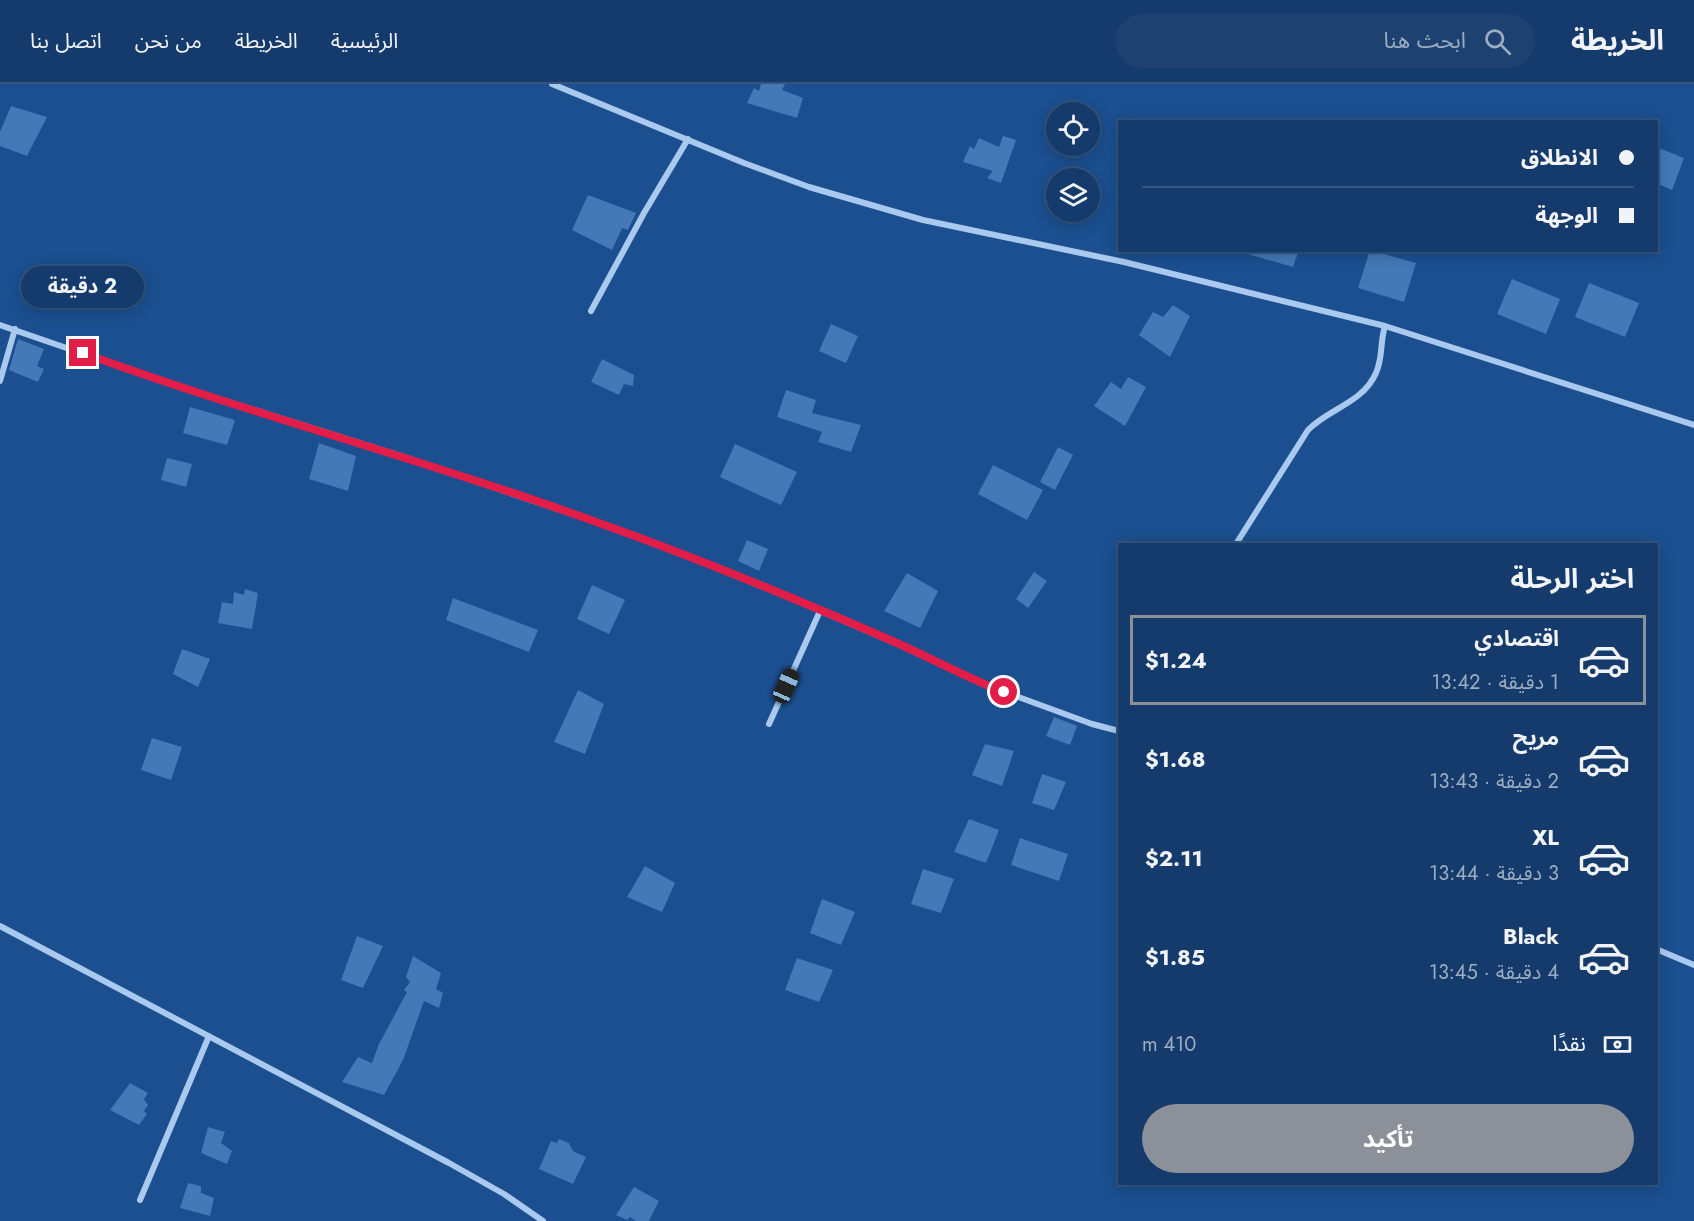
<!DOCTYPE html>
<html lang="ar">
<meta charset="utf-8">
<style>
body{margin:0;font-family:Jost,"Noto Sans Arabic",sans-serif;background:#1d4271;color:#f1f3f6;direction:rtl;height:100vh;display:flex;flex-direction:column;font-size:22px;white-space:nowrap}
*{box-sizing:border-box;margin:0}
p{font-size:20px;color:#9dadc1}
.icon{flex:none;width:33px;height:33px;fill:none;stroke:currentColor;stroke-width:2;stroke-linecap:round;stroke-linejoin:round}
.map{position:relative;flex:1;overflow:hidden;direction:ltr}
.details{position:absolute;left:1118px;top:459px;width:540px;height:642px;display:flex;flex-direction:column;background:#143b6b;border-radius:0px;box-shadow:0 3px 15px #0003,0 0 0 2px #33557e;direction:rtl}
.details>*{flex:none}
.banner{position:absolute;left:1118px;top:36px;width:540px;height:132px;border-radius:0px;box-shadow:0 3px 15px #0003,0 0 0 2px #33557e;direction:rtl;display:grid;align-content:center;height:132px;padding:0 24px;background:#143b6b}
.tools{position:absolute;left:1046px;top:18px;display:grid;gap:12px}
.tools a{display:grid;place-items:center;width:54px;height:54px;border-radius:50%;background:#143b6b;box-shadow:0 3px 15px #0003,0 0 0 2px #33557e;font-size:30px}
.end{position:absolute;width:27px;height:27px;margin:-14px;border:8px solid #e11d48;background:#fff;box-shadow:0 0 0 3px #fff}
.from{border-radius:50%}
.bubble{position:absolute;height:42px;border-radius:21px;background:#143b6b;box-shadow:0 3px 15px #0003,0 0 0 2px #33557e;font-size:20px;font-weight:700;line-height:42px;text-align:center;direction:rtl}
.car{position:absolute;width:18px;height:36px;margin:-18px -9px;border-radius:8px;box-shadow:0 0 4px 2px #0007;background:linear-gradient(#222 24%,#8ab4d8 0 40%,#222 0 76%,#8ab4d8 0 86%,#222 0)}
.banner b{display:flex;align-items:center;gap:21px;height:57px;font-size:22px}
.banner b+b{border-top:2px solid #33557e}
.banner i{width:15px;height:15px;background:#f1f3f6}
ul{padding:0;list-style:none}
li{display:flex;align-items:center;gap:18px;height:90px;margin:0 12px 9px;padding:0 12px;border:3px solid transparent;border-radius:0px}
li div{flex:1}
li b{display:block;font-size:22px}
li em{font-style:normal;font-weight:700}
li.on{border-color:#8c9099}
li>.icon{width:54px;height:54px;stroke-width:1.5}
h2{padding:0 24px;font-size:27px;line-height:72px}
.pay{display:flex;align-items:center;gap:15px;height:66px;padding:0 24px;font-size:22px}
.pay p{margin-inline-start:auto}
.button{display:flex;gap:12px;margin-top:auto;padding:12px 24px}
.button a{flex:1;height:69px;border-radius:36px;background:#8c9099;color:#fff;font-size:24px;font-weight:700;line-height:69px;text-align:center}
header{display:flex;align-items:center;gap:36px;box-sizing:border-box;height:84px;padding:0 30px;background:#143b6b;border-bottom:2px solid #33557e}
header strong{font-size:28px}
nav{display:flex;gap:33px;margin-inline-start:auto;font-size:21px}
.search{width:420px;height:54px;background:#1d4271;display:flex;align-items:center;gap:15px;box-sizing:border-box;padding:0 21px;border-radius:33px;color:#9dadc1;font-size:22px}
.map>svg:first-child{display:block}
.building{fill:#4478b7}
.lines{fill:none;stroke-linecap:round;stroke-linejoin:round}
.street{stroke:#a9c9ee;stroke-width:6}
.route{stroke:#e11d48;stroke-width:8}
</style>
<header>
<strong>الخريطة</strong>
<div class="search"><svg class="icon" aria-label="search" viewBox="0 0 24 24"><circle cx="10" cy="10" r="6"/><path d="M15 15l6 6"/></svg>ابحث هنا</div>
<nav><a>الرئيسية</a><a>الخريطة</a><a>من نحن</a><a>اتصل بنا</a></nav>
</header>
<div class="map">
<svg width="1694" height="1137" viewBox="0 0 1694 1137">
<rect width="100%" height="100%" fill="#1b4f8f"/>
<!-- building -->
<path class="building" d="M 761,0 L 785,0 L 782,6 L 803,14 L 797,34 L 747,19 L 754,4 L 759,7 Z
M 11,22 L 47,33 L 27,72 L 0,62 L 0,48 Z
M 1003,52 L 1016,56 L 1001,99 L 987,94 L 993,87 L 963,78 L 970,62 L 974,65 L 979,54 L 999,63 Z
M 1656,63 L 1684,74 L 1672,106 L 1656,99 Z
M 588,111 L 636,129 L 628,146 L 622,144 L 612,166 L 572,146 Z
M 1249,166 L 1299,166 L 1293,183 L 1248,170 Z
M 1370,166 L 1416,179 L 1404,218 L 1358,204 Z
M 1512,195 L 1560,215 L 1546,250 L 1497,230 Z
M 1589,199 L 1639,219 L 1625,253 L 1575,233 Z
M 1173,221 L 1190,232 L 1170,273 L 1139,251 L 1153,228 L 1163,233 Z
M 831,240 L 858,252 L 846,279 L 819,267 Z
M 18,255 L 44,265 L 37,282 L 44,285 L 38,298 L 9,286 Z
M 602,275 L 634,291 L 633,302 L 624,300 L 619,311 L 591,298 Z
M 1128,293 L 1146,303 L 1125,342 L 1094,322 L 1111,298 L 1121,305 Z
M 786,306 L 816,316 L 812,329 L 861,341 L 851,368 L 818,358 L 822,348 L 777,333 Z
M 190,323 L 235,336 L 227,361 L 183,349 Z
M 319,359 L 356,372 L 348,407 L 309,395 Z
M 735,360 L 797,388 L 781,421 L 720,393 Z
M 1058,363 L 1073,371 L 1055,406 L 1040,398 Z
M 167,374 L 192,380 L 186,403 L 161,396 Z
M 993,381 L 1043,406 L 1027,436 L 978,410 Z
M 747,456 L 768,465 L 759,487 L 738,477 Z
M 1034,488 L 1047,497 L 1028,524 L 1016,515 Z
M 907,489 L 938,507 L 920,544 L 884,527 Z
M 592,501 L 625,516 L 609,550 L 577,535 Z
M 245,505 L 258,509 L 252,545 L 218,539 L 222,518 L 233,520 L 234,508 L 244,511 Z
M 453,514 L 538,546 L 529,568 L 446,536 Z
M 182,565 L 210,575 L 198,603 L 173,590 Z
M 578,606 L 604,620 L 585,670 L 554,658 Z
M 1054,633 L 1077,642 L 1070,661 L 1046,652 Z
M 152,654 L 182,663 L 171,696 L 141,686 Z
M 985,660 L 1014,667 L 1002,702 L 972,691 Z
M 1042,690 L 1066,698 L 1054,726 L 1032,719 Z
M 969,735 L 999,746 L 986,779 L 954,768 Z
M 1020,754 L 1068,770 L 1059,797 L 1011,781 Z
M 645,782 L 675,799 L 662,828 L 627,813 Z
M 923,785 L 954,795 L 941,829 L 911,820 Z
M 822,815 L 855,828 L 841,861 L 810,849 Z
M 357,852 L 383,862 L 363,904 L 341,896 Z
M 413,872 L 441,889 L 436,905 L 443,909 L 439,924 L 424,917 L 403,976 L 384,1011 L 342,998 L 358,973 L 372,979 L 379,960 L 407,908 L 404,906 L 410,898 L 406,893 Z
M 797,874 L 833,886 L 819,918 L 785,906 Z
M 130,999 L 148,1009 L 144,1015 L 148,1021 L 144,1027 L 147,1030 L 139,1041 L 110,1026 Z
M 208,1043 L 225,1048 L 221,1059 L 232,1067 L 227,1080 L 201,1069 Z
M 559,1055 L 569,1059 L 573,1067 L 586,1073 L 573,1100 L 539,1085 L 551,1057 L 557,1059 Z
M 188,1099 L 201,1102 L 201,1109 L 214,1114 L 210,1132 L 180,1124 Z
M 634,1103 L 659,1117 L 649,1137 L 636,1137 L 630,1133 L 627,1136 L 616,1131 Z"/>
<g class="lines">
<!-- street -->
<path class="street" d="M 552,0 L 744,79 L 809,103 L 923,136 L 1124,178 L 1385,242 L 1694,341
M 591,227 L 644,129 L 688,55
M 0,241 L 171,300 L 395,370 L 599,439 L 681,469 L 800,518 L 900,561 L 983,600 L 1092,640 L 1119,647
M 0,297 L 15,245
M 1236,460 L 1308,346 C 1328,325 1363,319 1376,289 C 1383,274 1380,257 1385,242
M 769,640 L 820,527
M 0,842 L 449,1079 L 504,1110 L 543,1137
M 1656,865 L 1694,881
M 140,1116 L 209,952"/>
</g>
<g class="lines">
<!-- route -->
<path class="route" d="M 83,269 C 253,331 429,377 599,439 C 700,475 799,516 897,559 C 933,575 967,594 1004,608"/>
</g>
</svg>
<div class="tools">
<a><svg class="icon" aria-label="locate" viewBox="0 0 24 24"><circle cx="12" cy="12" r="6"/><path d="M12 2v4M12 18v4M2 12h4M18 12h4"/></svg></a>
<a><svg class="icon" aria-label="layers" viewBox="0 0 24 24"><path d="M12 4l9 5-9 5-9-5zM3 14l9 5 9-5"/></svg></a>
</div>
<i class="end from" style="left:1004px;top:608px"></i>
<i class="end" style="left:83px;top:269px"></i>
<div class="bubble" style="left:21px;top:182px;width:123px">2 دقيقة</div>
<i class="car" style="left:786px;top:602px;rotate:24deg"></i>
<div class="banner">
<b><i class="from"></i>الانطلاق</b>
<b><i></i>الوجهة</b>
</div>
<section class="details">
<h2>اختر الرحلة</h2>
<ul>
<li class="on"><svg class="icon" aria-label="car" viewBox="0 0 24 24"><path d="M5 17H2v-5l4-1 3-4h7l3 4 3 1v5h-3M9 17h6M6 11h13"/><circle cx="7" cy="17" r="2"/><circle cx="17" cy="17" r="2"/></svg><div><b>اقتصادي</b><p>1 دقيقة · 13:42</p></div><em>$1.24</em></li>
<li><svg class="icon" aria-label="car" viewBox="0 0 24 24"><path d="M5 17H2v-5l4-1 3-4h7l3 4 3 1v5h-3M9 17h6M6 11h13"/><circle cx="7" cy="17" r="2"/><circle cx="17" cy="17" r="2"/></svg><div><b>مريح</b><p>2 دقيقة · 13:43</p></div><em>$1.68</em></li>
<li><svg class="icon" aria-label="car" viewBox="0 0 24 24"><path d="M5 17H2v-5l4-1 3-4h7l3 4 3 1v5h-3M9 17h6M6 11h13"/><circle cx="7" cy="17" r="2"/><circle cx="17" cy="17" r="2"/></svg><div><b>XL</b><p>3 دقيقة · 13:44</p></div><em>$2.11</em></li>
<li><svg class="icon" aria-label="car" viewBox="0 0 24 24"><path d="M5 17H2v-5l4-1 3-4h7l3 4 3 1v5h-3M9 17h6M6 11h13"/><circle cx="7" cy="17" r="2"/><circle cx="17" cy="17" r="2"/></svg><div><b>Black</b><p>4 دقيقة · 13:45</p></div><em>$1.85</em></li>
</ul>
<div class="pay"><svg class="icon" aria-label="cash" viewBox="0 0 24 24"><path d="M3 7h18v10H3z"/><circle cx="12" cy="12" r="2"/></svg>نقدًا<p>410 m</p></div>
<div class="button"><a>تأكيد</a></div>
</section>
</div>
